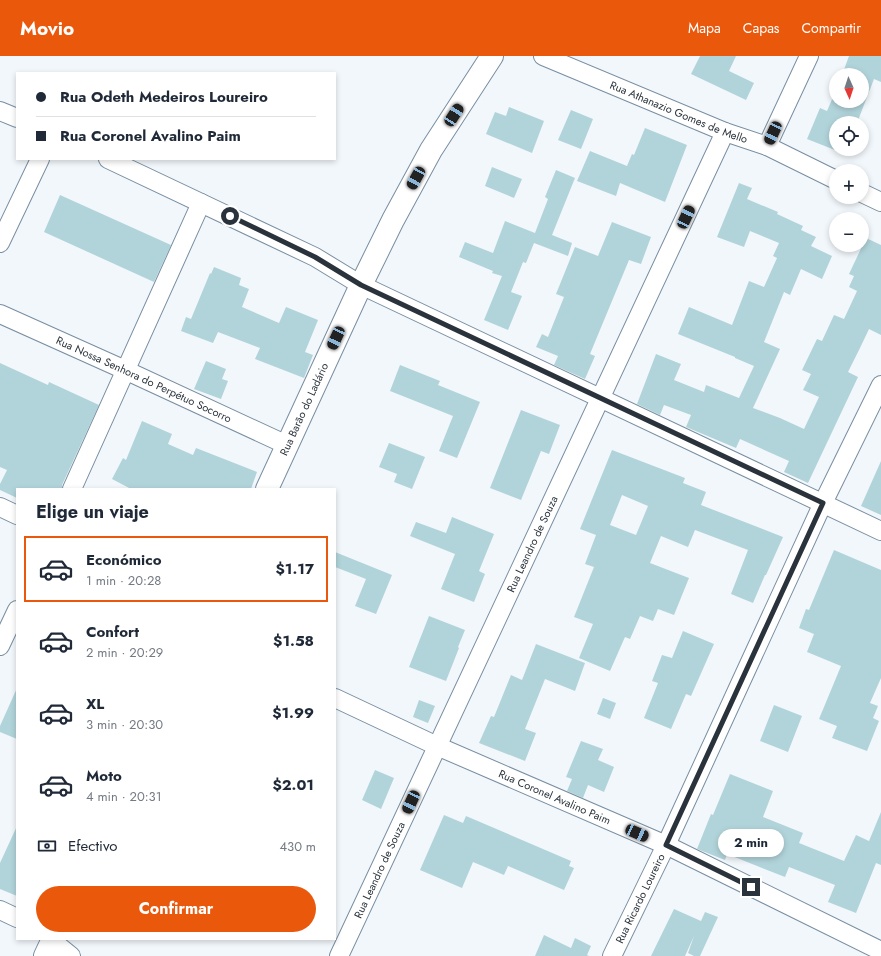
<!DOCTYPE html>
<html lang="es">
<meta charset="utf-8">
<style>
body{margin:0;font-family:Jost,sans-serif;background:#f6f6f7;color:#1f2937;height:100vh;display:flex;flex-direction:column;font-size:15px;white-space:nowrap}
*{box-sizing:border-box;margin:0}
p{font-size:13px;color:#747a83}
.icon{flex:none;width:22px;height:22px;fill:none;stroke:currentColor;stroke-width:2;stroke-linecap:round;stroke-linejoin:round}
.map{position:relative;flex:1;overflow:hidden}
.details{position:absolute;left:16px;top:432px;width:320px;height:452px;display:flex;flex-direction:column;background:#fff;border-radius:0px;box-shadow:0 2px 6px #0003}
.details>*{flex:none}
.top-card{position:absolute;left:16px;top:16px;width:320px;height:88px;border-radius:0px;box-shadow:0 2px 6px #0003;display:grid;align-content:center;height:88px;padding:0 20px;background:#fff}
.needle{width:26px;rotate:177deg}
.controls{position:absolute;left:829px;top:12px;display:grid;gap:8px}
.controls a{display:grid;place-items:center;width:40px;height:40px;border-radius:50%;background:#fff;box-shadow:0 2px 6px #0003;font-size:20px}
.end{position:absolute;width:18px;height:18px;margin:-9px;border:5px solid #2a333b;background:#fff;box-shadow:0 0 0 2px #fff}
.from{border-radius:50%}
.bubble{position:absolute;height:28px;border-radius:14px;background:#fff;box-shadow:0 2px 6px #0003;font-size:13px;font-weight:700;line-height:28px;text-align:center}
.car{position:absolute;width:12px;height:24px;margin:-12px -6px;border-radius:5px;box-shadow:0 0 3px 1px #0007;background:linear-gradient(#222 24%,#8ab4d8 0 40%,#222 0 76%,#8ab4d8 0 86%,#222 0)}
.top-card b{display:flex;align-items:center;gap:14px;height:38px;font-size:15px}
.top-card b+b{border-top:1px solid #e0e1e3}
.top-card i{width:10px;height:10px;background:#1f2937}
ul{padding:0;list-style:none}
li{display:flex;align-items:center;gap:12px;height:66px;margin:0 8px 6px;padding:0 12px;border:2px solid transparent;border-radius:0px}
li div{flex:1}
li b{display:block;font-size:15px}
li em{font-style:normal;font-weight:700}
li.current{border-color:#ea580c}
li>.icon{width:36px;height:36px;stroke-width:1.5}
h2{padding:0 20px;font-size:18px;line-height:48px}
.pay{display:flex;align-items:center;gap:10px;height:44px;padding:0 20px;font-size:15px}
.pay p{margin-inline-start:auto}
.primary-button{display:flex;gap:8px;margin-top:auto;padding:8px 20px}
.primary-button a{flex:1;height:46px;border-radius:24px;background:#ea580c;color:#fff;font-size:16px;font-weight:700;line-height:46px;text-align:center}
header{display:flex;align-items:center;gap:24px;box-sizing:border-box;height:56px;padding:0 20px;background:#ea580c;color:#fff}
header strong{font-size:19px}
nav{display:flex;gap:22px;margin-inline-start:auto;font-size:14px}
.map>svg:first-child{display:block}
.building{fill:#b1d4da;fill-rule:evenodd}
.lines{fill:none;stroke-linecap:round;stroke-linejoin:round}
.minor-casing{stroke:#788ea1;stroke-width:20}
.major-casing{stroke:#788ea1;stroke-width:24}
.minor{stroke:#fff;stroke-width:18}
.major{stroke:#fff;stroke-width:22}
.route{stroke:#2a333b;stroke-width:5}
.labels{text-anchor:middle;stroke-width:4;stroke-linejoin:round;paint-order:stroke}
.street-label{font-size:11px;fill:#2a333b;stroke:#fff}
</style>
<header>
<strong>Movio</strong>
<nav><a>Mapa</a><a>Capas</a><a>Compartir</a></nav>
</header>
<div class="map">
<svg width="881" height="900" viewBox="0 0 881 900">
<rect width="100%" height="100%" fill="#f2f7fb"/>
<!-- building -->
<path class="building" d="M 700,0 L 736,0 L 729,15 L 754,27 L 746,44 L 691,18 Z
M 849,0 L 881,0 L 881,26 L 874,23 L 857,67 L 836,67 L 836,93 L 848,93 L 845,98 L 807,83 L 820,52 L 827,55 L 836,34 L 836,45 L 862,45 L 862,19 L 842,19 Z
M 509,51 L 544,65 L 532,97 L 486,78 L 495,56 L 506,60 Z
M 571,54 L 593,63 L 581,93 L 558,84 Z
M 645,72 L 687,89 L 665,146 L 620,127 L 616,140 L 577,125 L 590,95 L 627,110 L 632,98 L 634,99 Z
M 492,111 L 522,123 L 514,142 L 485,130 Z
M 556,114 L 575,122 L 552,179 L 572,187 L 568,200 L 534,187 L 526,207 L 523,206 L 511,236 L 522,240 L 508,274 L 484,264 L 502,220 L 492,217 L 493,215 L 459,201 L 465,186 L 493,197 L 505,165 L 535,177 L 548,143 L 545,141 Z
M 739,127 L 752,132 L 747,143 L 778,156 L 777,158 L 803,170 L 801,174 L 816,181 L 811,190 L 832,200 L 822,223 L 801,213 L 790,239 L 784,236 L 764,286 L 780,293 L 753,352 L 780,362 L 804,373 L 819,341 L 803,334 L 811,318 L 802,314 L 817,283 L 822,285 L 834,259 L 844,263 L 857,235 L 849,231 L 854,220 L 849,218 L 866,182 L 881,189 L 881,279 L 869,273 L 860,292 L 848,316 L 858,321 L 808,427 L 784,416 L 789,405 L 740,383 L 736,392 L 686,371 L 691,359 L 664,349 L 660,359 L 637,348 L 656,298 L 681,308 L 674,324 L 704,336 L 706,329 L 739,342 L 754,310 L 735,302 L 735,301 L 678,278 L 689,251 L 732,269 L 749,225 L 764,231 L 777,202 L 773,200 L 779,187 L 750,175 L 744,191 L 717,181 Z
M 60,139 L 171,189 L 154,226 L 44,176 Z
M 612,166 L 651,181 L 641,208 L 629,204 L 590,298 L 595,300 L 585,323 L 554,309 L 558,300 L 536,291 L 542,278 L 548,281 L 564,241 L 556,238 L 575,191 L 598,200 Z
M 214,211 L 241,222 L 239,229 L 249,233 L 242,251 L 279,267 L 286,251 L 318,264 L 305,296 L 313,299 L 304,322 L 255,303 L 260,292 L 218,276 L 213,287 L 181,275 L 186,261 L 191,263 L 210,217 L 211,218 Z
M 206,305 L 226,313 L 222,323 L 228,325 L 221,343 L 194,333 Z
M 0,307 L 48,329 L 49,326 L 99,349 L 62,429 L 62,433 L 17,433 L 17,442 L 0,434 L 0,428 L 7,414 L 0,411 Z
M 400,309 L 440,325 L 438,329 L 480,346 L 457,402 L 439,395 L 453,360 L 390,335 Z
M 521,354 L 560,369 L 549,398 L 541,395 L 521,444 L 490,432 Z
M 142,365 L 172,378 L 168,388 L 193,399 L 196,392 L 257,416 L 251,433 L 131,433 L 112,423 L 123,402 L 126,404 Z
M 389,387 L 425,401 L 412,433 L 394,426 L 397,418 L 379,411 Z
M 612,394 L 685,422 L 683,427 L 706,436 L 701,449 L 783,481 L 766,519 L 765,519 L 753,547 L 731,538 L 748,494 L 695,474 L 688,491 L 661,480 L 650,507 L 689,522 L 674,559 L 658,553 L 653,565 L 640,560 L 630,583 L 625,581 L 610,615 L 579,602 L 593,568 L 574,561 L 594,511 L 585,508 L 596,479 L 580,473 ZM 622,439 L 648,450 L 636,479 L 610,469 Z
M 881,405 L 881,459 L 861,450 Z
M 452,461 L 494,478 L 479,515 L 485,518 L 474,546 L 441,533 L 455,498 L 410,480 L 416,466 L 446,477 Z
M 834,494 L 881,514 L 881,622 L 870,647 L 878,650 L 873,662 L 879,665 L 867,695 L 832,682 L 837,670 L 819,663 L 841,610 L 807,596 L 814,578 L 799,572 L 806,553 L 809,554 Z
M 335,496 L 392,519 L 376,558 L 355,550 L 366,523 L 335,511 Z
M 429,560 L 465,574 L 458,591 L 459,592 L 446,625 L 409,611 Z
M 683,575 L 714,588 L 691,640 L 686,638 L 671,673 L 644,662 L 658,627 L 652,625 L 662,599 L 672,602 Z
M 536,588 L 585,607 L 575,635 L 545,623 L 525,673 L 536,677 L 525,705 L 479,687 L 491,660 L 494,661 L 511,619 L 522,624 Z
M 17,632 L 17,683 L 0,676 L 0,670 Z
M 603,642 L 616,647 L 610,663 L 597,658 Z
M 419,644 L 435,650 L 428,667 L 413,661 Z
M 774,649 L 802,660 L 788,696 L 760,685 Z
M 581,685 L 603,693 L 598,704 L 614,711 L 604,736 L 588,729 L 583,742 L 567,735 L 572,723 L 566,721 Z
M 375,714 L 394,722 L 381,753 L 362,744 Z
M 730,718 L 773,735 L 763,761 L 803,777 L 799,787 L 844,805 L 856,779 L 869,785 L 881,756 L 881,809 L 876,807 L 856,857 L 828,846 L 835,829 L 789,811 L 785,821 L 727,798 L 725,804 L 697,793 L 711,758 L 713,759 Z
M 444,759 L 463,767 L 466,760 L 571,805 L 569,810 L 574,812 L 564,834 L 508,810 L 504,819 L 473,806 L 462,832 L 420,814 Z
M 17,770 L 17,840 L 0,833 L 0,807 Z
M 674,853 L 701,865 L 705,856 L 718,861 L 700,900 L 694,900 L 688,897 L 694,880 L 685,900 L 651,900 Z
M 544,879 L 571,892 L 575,882 L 591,890 L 587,899 L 589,900 L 535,900 Z"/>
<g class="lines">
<!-- minor casing -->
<g class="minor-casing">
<g id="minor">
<path id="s1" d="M 543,0 L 725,76 L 767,90 L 836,124"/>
<path d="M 0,55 L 17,62"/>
<path d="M 767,90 L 809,0"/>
<path d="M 108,103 L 315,201 L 361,229 L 881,475"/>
<path d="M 862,137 L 881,146"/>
<path d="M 0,187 L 40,103"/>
<path id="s2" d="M 0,258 L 125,314 L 287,389"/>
<path d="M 72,433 L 201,147"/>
<path d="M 0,451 L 17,459"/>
<path d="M 0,590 L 17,554"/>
<path id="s3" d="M 335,642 L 437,690 L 666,789 L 881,895"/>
<path d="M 0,854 L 17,862"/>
<path d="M 50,883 L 71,900"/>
<path id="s4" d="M 339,900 L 725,76"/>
<path id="s5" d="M 612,900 L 666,789 L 823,447 L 881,329"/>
</g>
</g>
<!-- major casing -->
<g class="major-casing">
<g id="major">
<path id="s6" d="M 267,433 L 361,229 L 393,164 L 431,94 L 492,0"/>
<path d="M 45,900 L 53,883"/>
</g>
</g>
<!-- minor -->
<use href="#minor" class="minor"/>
<!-- major -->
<use href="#major" class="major"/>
</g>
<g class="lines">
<!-- route -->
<path class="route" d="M 230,160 L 315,201 L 361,229 L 823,447 L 666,789 L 751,831"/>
</g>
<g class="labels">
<!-- street labels -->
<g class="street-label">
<text dy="4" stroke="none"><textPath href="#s1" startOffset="147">Rua Athanazio Gomes de Mello</textPath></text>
<text dy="4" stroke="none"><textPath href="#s2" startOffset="158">Rua Nossa Senhora do Perpétuo Socorro</textPath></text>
<text dy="4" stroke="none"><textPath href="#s6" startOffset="88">Rua Barão do Ladário</textPath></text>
<text dy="4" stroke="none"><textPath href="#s4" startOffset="455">Rua Leandro de Souza</textPath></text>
<text dy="4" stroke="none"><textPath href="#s3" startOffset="241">Rua Coronel Avalino Paim</textPath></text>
<text dy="4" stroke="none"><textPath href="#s4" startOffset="95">Rua Leandro de Souza</textPath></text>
<text dy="4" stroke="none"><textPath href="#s5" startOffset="64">Rua Ricardo Loureiro</textPath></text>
</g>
</g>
</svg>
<div class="controls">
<a><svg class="needle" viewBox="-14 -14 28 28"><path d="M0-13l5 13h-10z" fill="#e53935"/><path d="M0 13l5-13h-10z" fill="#747a83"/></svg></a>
<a><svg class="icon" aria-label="locate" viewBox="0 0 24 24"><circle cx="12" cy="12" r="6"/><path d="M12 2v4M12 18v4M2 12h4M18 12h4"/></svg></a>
<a>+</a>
<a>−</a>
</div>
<i class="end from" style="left:230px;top:160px"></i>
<i class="end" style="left:751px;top:831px"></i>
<div class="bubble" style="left:718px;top:773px;width:66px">2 min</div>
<i class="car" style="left:454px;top:59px;rotate:33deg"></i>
<i class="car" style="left:773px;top:77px;rotate:205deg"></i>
<i class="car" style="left:416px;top:122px;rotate:209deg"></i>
<i class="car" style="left:686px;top:161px;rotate:25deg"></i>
<i class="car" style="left:336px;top:282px;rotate:205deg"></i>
<i class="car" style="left:411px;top:746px;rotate:205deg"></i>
<i class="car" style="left:637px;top:777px;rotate:114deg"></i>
<div class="top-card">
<b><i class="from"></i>Rua Odeth Medeiros Loureiro</b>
<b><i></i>Rua Coronel Avalino Paim</b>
</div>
<section class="details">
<h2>Elige un viaje</h2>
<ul>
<li class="current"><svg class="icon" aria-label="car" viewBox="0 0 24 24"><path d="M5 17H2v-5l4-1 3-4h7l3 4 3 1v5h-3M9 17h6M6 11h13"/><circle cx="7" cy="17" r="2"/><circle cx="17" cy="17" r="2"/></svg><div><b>Económico</b><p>1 min · 20:28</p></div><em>$1.17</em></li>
<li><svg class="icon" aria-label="car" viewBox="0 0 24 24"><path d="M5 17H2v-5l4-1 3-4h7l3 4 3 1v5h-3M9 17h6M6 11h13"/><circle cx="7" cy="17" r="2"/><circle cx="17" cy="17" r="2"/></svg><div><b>Confort</b><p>2 min · 20:29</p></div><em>$1.58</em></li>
<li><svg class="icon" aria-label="car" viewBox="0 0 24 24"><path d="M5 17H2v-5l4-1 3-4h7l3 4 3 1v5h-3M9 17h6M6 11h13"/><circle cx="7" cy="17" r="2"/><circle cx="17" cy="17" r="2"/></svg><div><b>XL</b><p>3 min · 20:30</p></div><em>$1.99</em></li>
<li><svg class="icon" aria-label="car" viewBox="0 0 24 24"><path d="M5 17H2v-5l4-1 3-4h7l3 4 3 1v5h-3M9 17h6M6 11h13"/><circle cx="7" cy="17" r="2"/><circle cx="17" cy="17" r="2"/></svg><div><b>Moto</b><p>4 min · 20:31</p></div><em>$2.01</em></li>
</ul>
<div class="pay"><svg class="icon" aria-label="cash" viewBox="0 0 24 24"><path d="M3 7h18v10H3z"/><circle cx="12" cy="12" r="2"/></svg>Efectivo<p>430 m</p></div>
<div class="primary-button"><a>Confirmar</a></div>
</section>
</div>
